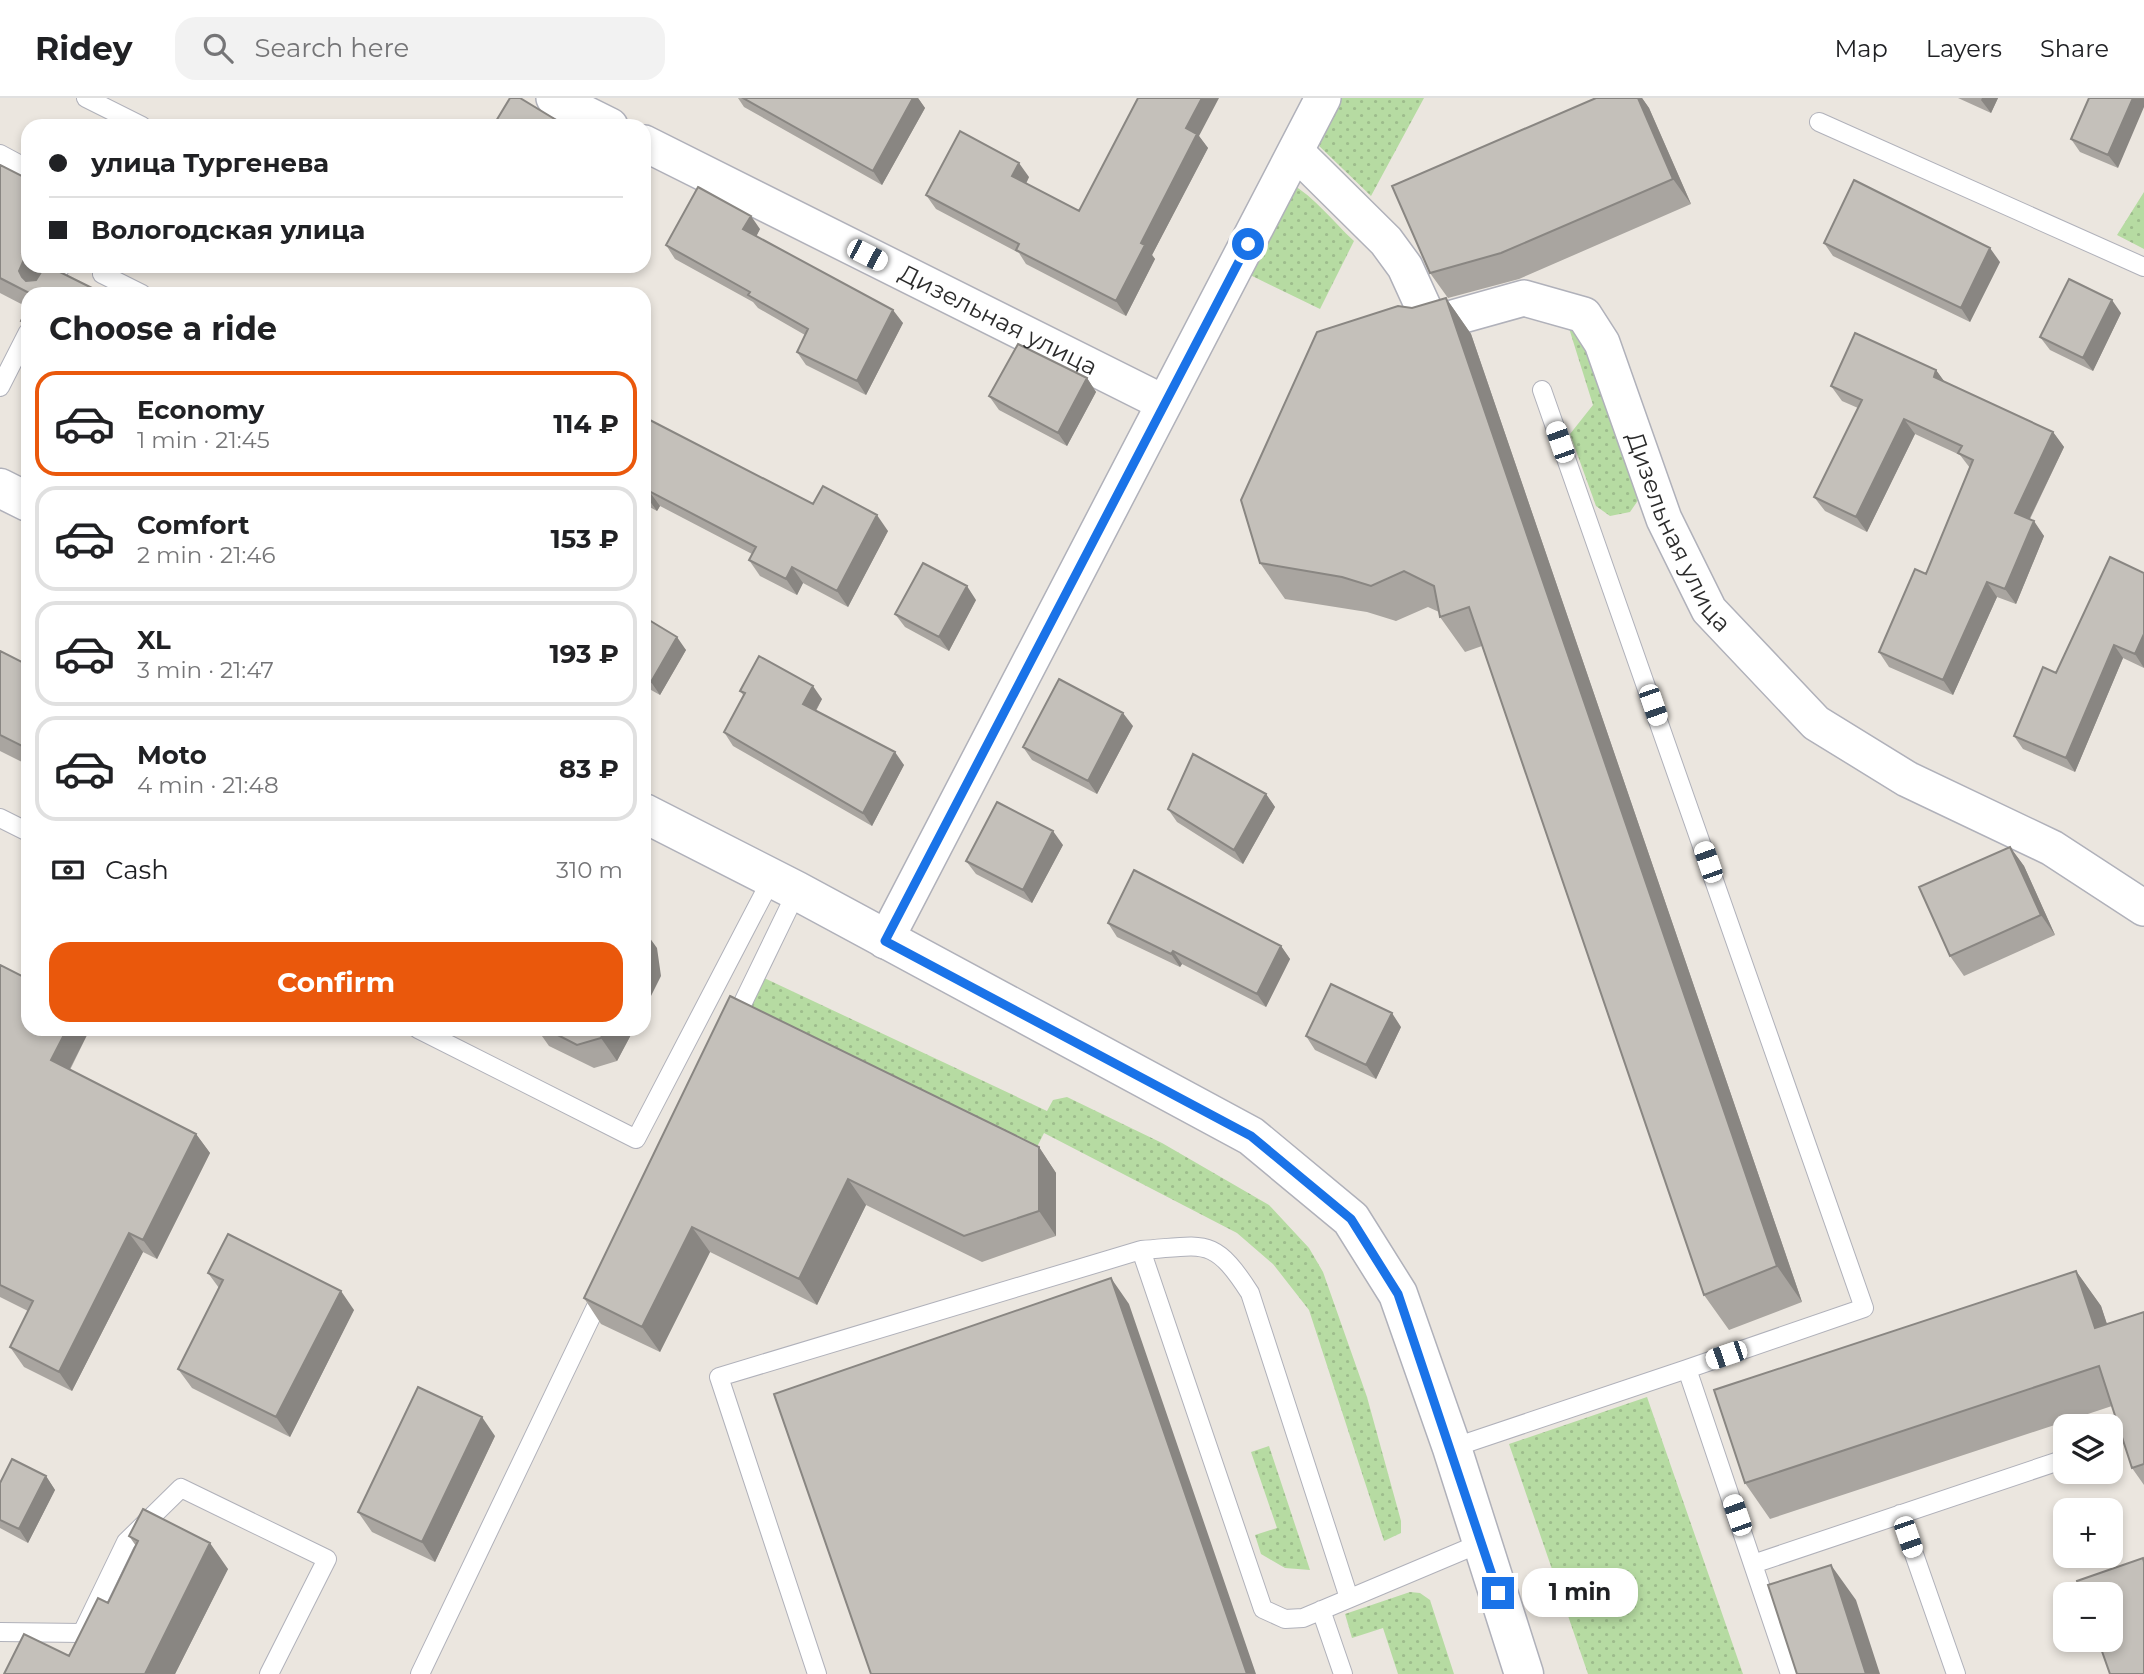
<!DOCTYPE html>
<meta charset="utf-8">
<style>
body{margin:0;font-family:Montserrat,sans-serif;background:#f2f2f2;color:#202124;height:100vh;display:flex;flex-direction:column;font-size:26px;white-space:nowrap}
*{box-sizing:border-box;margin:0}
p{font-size:23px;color:#757577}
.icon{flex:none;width:38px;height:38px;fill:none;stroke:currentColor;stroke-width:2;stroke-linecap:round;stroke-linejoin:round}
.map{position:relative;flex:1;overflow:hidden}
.drawer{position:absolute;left:21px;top:189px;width:630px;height:749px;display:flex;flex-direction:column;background:#fff;border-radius:21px;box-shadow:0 4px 10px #0003}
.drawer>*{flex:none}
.guide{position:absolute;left:21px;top:21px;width:630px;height:154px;border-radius:21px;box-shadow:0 4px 10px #0003;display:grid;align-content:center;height:154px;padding:0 28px;background:#fff}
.tools{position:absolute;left:2053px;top:1316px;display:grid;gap:14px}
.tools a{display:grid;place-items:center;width:70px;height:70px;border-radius:14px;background:#fff;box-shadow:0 4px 10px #0003;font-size:35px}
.end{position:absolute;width:32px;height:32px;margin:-16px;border:9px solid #1a73e8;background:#fff;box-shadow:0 0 0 4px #fff}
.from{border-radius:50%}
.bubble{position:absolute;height:49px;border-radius:21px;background:#fff;box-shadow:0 4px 10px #0003;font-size:23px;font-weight:700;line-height:49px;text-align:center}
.car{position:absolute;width:21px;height:42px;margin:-21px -10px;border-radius:9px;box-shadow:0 0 5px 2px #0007;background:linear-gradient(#fff 24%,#345 0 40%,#fff 0 76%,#345 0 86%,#fff 0)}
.guide b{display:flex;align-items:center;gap:24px;height:66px;font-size:26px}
.guide b+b{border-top:2px solid #e0e0e0}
.guide i{width:18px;height:18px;background:#202124}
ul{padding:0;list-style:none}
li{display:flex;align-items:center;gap:21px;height:105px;margin:0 14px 10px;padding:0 14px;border:4px solid #e0e0e0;border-radius:21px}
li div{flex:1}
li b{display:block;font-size:26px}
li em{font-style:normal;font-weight:700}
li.on{border-color:#ea580c}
li>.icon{width:63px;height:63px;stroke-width:1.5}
h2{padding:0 28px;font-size:32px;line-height:84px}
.pay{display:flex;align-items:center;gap:18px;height:77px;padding:0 28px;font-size:26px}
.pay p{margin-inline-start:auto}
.button{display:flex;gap:14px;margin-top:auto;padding:14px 28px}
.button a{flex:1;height:80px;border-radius:21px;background:#ea580c;color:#fff;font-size:28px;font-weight:700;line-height:80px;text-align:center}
header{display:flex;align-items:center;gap:42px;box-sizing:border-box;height:98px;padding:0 35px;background:#fff;border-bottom:2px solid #e0e0e0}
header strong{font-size:33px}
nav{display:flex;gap:38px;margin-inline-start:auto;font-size:24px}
.search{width:490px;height:63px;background:#f2f2f2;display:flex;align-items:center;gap:18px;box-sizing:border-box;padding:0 24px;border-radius:21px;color:#757577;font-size:26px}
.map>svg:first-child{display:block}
.grass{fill:url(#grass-dots)}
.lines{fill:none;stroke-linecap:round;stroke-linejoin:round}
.lane-casing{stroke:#b0b1ba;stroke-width:20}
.street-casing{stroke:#b0b1ba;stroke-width:38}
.secondary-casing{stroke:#b0b1ba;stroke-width:41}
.lane{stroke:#fff;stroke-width:18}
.street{stroke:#fff;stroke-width:35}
.secondary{stroke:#fff;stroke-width:38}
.wall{fill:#a9a5a0}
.shaded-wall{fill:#898682}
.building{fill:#c4c0ba;stroke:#898682;stroke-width:2}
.route{stroke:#1a73e8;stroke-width:9}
.labels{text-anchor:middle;stroke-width:6;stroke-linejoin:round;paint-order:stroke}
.street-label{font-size:24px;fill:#2b2b2b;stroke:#fff}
</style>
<header>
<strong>Ridey</strong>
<div class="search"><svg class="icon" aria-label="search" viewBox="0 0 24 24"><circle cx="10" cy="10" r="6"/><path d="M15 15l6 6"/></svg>Search here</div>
<nav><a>Map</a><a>Layers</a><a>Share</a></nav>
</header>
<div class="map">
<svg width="2144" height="1576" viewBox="0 0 2144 1576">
<defs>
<pattern id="grass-dots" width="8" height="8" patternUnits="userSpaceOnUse" patternTransform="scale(1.75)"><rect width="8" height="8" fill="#b6dba2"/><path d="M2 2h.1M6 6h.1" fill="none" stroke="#9dbc8c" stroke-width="1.8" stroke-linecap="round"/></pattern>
</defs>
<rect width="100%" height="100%" fill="#ebe6df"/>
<!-- grass -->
<path class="grass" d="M 1339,0 L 1424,0 L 1371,98 L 1315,44 Z
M 1290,85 C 1316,100 1332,123 1354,143 L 1320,211 L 1244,174 Z
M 2144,94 L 2144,151 L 2117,137 Z
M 1568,227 L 1582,227 L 1639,401 L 1630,414 L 1610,418 L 1596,408 L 1570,336 L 1593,307 Z
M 762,879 L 1047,1013 L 1053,1002 L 1067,999 L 1162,1045 L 1269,1107 L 1309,1150 L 1323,1174 L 1367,1299 L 1401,1423 L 1401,1435 L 1384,1443 L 1309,1212 L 1273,1166 L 1237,1135 L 1044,1035 L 1036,1051 L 746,914 Z
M 1647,1299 L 1743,1576 L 1588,1576 L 1509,1346 Z
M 1269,1348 L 1310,1472 L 1285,1470 L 1261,1456 L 1255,1437 L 1277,1430 L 1251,1354 Z
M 1410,1494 L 1420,1495 L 1430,1502 L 1454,1576 L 1398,1576 L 1383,1530 L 1352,1540 L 1345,1516 Z"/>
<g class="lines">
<!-- lane casing -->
<g class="lane-casing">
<path id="lane" d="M 86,0 L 142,28
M 1819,24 L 2144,169
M 0,56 L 28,71
M 102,176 L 142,196
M 47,196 L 61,168
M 0,289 L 28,234
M 1542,292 L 1864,1210 L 1687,1271
M 0,720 L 28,734
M 734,923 L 797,793
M 418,931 L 636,1041 L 772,780
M 1141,1152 C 1204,1148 1213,1137 1250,1195 L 1349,1500
M 1452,1350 L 1687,1271 L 1790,1576
M 1900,1416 L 1956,1576
M 1753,1466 L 2065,1361
M 1321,1512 L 1343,1576
M 0,1534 L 82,1535 L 126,1444 L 181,1390 L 327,1461 L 269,1576
M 420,1576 L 603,1194
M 817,1576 L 719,1279 L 1141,1152 L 1263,1511 L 1285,1521 L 1303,1520 L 1481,1445"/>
</g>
<!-- street casing -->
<g class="street-casing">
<g id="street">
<path d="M 554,0 L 610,28"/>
<path id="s1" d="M 644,45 L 1164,305"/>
<path id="s2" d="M 1296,54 L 1386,143 L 1405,169 L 1431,226 L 1524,200 L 1584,217 L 1602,245 L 1664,421 L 1709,512 L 1816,625 L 1907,681 L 2052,750 L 2144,810"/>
<path d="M 885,843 L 1323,0"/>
</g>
</g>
<!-- secondary casing -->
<g class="secondary-casing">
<path id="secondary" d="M 0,390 L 28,404
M 644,715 L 797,793 L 1251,1038 L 1351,1121 L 1398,1196 L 1452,1350 L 1524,1576"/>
</g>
<!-- lane -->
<use href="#lane" class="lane"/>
<!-- street -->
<use href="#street" class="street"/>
<!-- secondary -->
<use href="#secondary" class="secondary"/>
</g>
<!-- wall -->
<path class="wall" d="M 738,0 L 918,0 L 925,10 L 882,87 L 744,9 Z
M 1596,0 L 1642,0 L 1649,10 L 1691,106 L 1519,181 L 1448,200 L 1430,175 Z
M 1958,0 L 1998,0 L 1991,15 Z
M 2089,0 L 2118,70 L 2080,54 L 2071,41 Z
M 1199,38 L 1208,50 L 1152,157 L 1155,161 L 1126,218 L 1026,166 L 1019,155 L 936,111 L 926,97 L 1029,79 L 1026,86 L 1079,113 Z
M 0,67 L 28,168 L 43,168 L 40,177 L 104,196 L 28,196 L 28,233 L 21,223 L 27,209 L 0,195 Z
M 760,131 L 756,138 L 903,225 L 866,297 L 806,267 L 797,254 L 805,237 L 758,210 L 753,204 L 675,161 L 666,147 Z
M 1824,145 L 2000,164 L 1970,224 L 1833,158 Z
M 1446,200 L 1471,236 L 1802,1204 L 1729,1232 L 1704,1197 L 1482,548 L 1465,554 L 1440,519 L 1439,514 L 1428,509 L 1396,523 L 1367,514 L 1285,501 L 1260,465 L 1412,210 Z
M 2121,215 L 2093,273 L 2050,252 L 2040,239 Z
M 1936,272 L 1944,284 L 2053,334 L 2064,349 L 2030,421 L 2044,438 L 2016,506 L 1997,499 L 1953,597 L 1889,569 L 1879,554 L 1926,476 L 1970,370 L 1960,357 L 1915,336 L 1867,434 L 1825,413 L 1814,399 L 1858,310 L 1842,303 L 1831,288 Z
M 1087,280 L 1096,294 L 1067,348 L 999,312 L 989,298 Z
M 644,319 L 813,406 L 888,433 L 848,509 L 803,485 L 797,497 L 760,478 L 749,462 L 752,456 L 660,408 L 657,413 L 644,406 Z
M 2110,459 L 2144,570 L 2123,560 L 2075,674 L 2023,651 L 2014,638 L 2056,575 Z
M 976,502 L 949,553 L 905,529 L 895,516 Z
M 644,519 L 686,552 L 660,597 L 644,588 Z
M 0,553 L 28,567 L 28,667 L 0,653 Z
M 740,593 L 822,601 L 816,613 L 904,667 L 872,728 L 733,648 L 724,634 L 744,598 Z
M 1133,628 L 1097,696 L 1032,662 L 1023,649 Z
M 1266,696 L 1275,709 L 1243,766 L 1177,724 L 1168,711 Z
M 1063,747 L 1032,805 L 976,776 L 966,763 Z
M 2010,749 L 2024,768 L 2055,837 L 1964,878 L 1950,858 Z
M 1108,825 L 1281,848 L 1290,861 L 1266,909 L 1182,866 L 1180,869 L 1117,839 Z
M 0,867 L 90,931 L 70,972 L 196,1036 L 210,1055 L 157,1161 L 143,1154 L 72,1293 L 24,1269 L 10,1249 L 28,1213 L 0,1199 Z
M 730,898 L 1039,1049 L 1056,1075 L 1056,1138 L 982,1164 L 866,1107 L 817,1207 L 710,1154 L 660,1254 L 601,1226 L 584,1200 Z
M 1401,929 L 1376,981 L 1315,952 L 1306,938 Z
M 537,931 L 634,931 L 617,963 L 594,970 L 549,948 Z
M 2076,1173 L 2101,1208 L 2107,1226 L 2144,1214 L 2144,1387 L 2132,1370 L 2112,1308 L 1770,1421 L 1745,1385 Z
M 208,1175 L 354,1212 L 290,1339 L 192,1290 L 178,1271 L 219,1190 Z
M 495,1338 L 435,1464 L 372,1434 L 358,1414 Z
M 46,1378 L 55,1392 L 28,1445 L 0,1430 L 0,1385 Z
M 129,1438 L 228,1471 L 175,1576 L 4,1576 L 69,1558 L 108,1505 L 136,1448 Z"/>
<!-- shaded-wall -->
<path class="shaded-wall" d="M 913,0 L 918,0 L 925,10 L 882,87 L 873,73 Z
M 1202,0 L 1219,0 L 1199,38 L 1208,50 L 1152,157 L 1155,161 L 1126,218 L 1116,203 L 1141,145 L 1186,30 Z
M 1638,0 L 1642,0 L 1649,10 L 1691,106 L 1673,81 Z
M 1982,0 L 1998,0 L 1991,15 L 1981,2 Z
M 2133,0 L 2144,0 L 2144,9 L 2118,70 L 2108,57 Z
M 1019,65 L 1029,79 L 1022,93 L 1012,78 Z
M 751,118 L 760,131 L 753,145 L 743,131 Z
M 28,143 L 28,168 L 43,168 L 39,176 L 42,180 L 36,196 L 22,179 L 19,173 L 22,155 Z
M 1990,150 L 2000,164 L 1970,224 L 1961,210 Z
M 1446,200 L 1471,236 L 1802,1204 L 1777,1168 Z
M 2112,202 L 2121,215 L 2093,273 L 2083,260 Z
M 893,212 L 903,225 L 866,297 L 857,283 Z
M 1936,272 L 1947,287 L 1934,279 Z
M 1087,280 L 1096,294 L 1067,348 L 1058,335 Z
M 1904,321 L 1915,336 L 1867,434 L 1856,419 Z
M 2053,334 L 2064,349 L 2025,430 L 2015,415 Z
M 649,393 L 660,408 L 657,413 L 646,398 Z
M 877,417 L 888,433 L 848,509 L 837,493 Z
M 2034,423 L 2044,438 L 2016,506 L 2005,491 Z
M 792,469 L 803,485 L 797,497 L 786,481 Z
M 1987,484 L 1997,499 L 1953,597 L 1943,582 Z
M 967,488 L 976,502 L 949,553 L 939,539 Z
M 2144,536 L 2144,570 L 2135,556 Z
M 677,539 L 686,552 L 660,597 L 651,584 Z
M 2114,547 L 2123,560 L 2075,674 L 2066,660 Z
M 813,588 L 822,601 L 812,619 L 803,606 Z
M 1123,615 L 1133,628 L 1097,696 L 1088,683 Z
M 895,654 L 904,667 L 872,728 L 863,715 Z
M 1266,696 L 1275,709 L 1243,766 L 1234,752 Z
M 1053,733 L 1063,747 L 1032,805 L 1023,792 Z
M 2010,749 L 2024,768 L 2055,837 L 2041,817 Z
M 644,832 L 657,850 L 661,878 L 644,912 Z
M 1281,848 L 1290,861 L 1266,909 L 1257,896 Z
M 1173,853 L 1182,866 L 1180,869 L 1171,856 Z
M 1392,915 L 1401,929 L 1376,981 L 1366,967 Z
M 67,931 L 90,931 L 64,982 L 51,962 Z
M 605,931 L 634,931 L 617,963 L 601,940 Z
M 196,1036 L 210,1055 L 157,1161 L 143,1142 Z
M 1039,1049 L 1056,1075 L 1056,1138 L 1039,1113 Z
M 848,1081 L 866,1107 L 817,1207 L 799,1181 Z
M 692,1129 L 710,1154 L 660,1254 L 642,1229 Z
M 129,1135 L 143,1154 L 72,1293 L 59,1274 Z
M 2076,1173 L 2101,1208 L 2120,1266 L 2095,1230 Z
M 1111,1180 L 1129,1206 L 1256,1576 L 1247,1576 Z
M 341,1193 L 354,1212 L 290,1339 L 276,1319 Z
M 482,1319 L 495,1338 L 435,1464 L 422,1444 Z
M 46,1378 L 55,1392 L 28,1445 L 19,1431 Z
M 210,1445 L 228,1471 L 175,1576 L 145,1576 Z
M 1831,1467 L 1856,1502 L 1880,1576 L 1866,1576 Z"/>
<!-- building -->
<path class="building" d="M 510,0 L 520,0 L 566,28 L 493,28 Z
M 743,0 L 913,0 L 873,73 Z
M 1138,0 L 1202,0 L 1186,30 L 1197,36 L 1141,145 L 1145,147 L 1116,203 L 1016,152 L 1019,146 L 926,97 L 960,33 L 1019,65 L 1012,78 L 1079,113 Z
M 1596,0 L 1638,0 L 1673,81 L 1501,155 L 1430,175 L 1392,88 Z
M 2089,0 L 2133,0 L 2108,57 L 2071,41 Z
M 0,67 L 28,81 L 28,143 L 22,155 L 26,157 L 19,173 L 22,179 L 26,183 L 36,182 L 45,168 L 48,168 L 104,196 L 31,196 L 0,180 Z
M 1854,82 L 1990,150 L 1961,210 L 1824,145 Z
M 698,89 L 751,118 L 743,131 L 893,212 L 857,283 L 797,254 L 808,231 L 748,197 L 750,194 L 666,147 Z
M 2069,181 L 2112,202 L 2083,260 L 2040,239 Z
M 1446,200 L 1777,1168 L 1704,1197 L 1469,509 L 1440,519 L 1434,488 L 1404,473 L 1371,488 L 1342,479 L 1260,465 L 1241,402 L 1317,234 L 1398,208 L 1412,210 Z
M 28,208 L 28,226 L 21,223 Z
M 1855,235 L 1936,272 L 1934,279 L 2053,334 L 2015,415 L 2034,423 L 2005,491 L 1987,484 L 1943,582 L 1879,554 L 1915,471 L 1926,476 L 1973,362 L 1958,355 L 1962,348 L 1904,321 L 1856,419 L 1814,399 L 1862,302 L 1831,288 Z
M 1018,246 L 1087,280 L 1058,335 L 989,298 Z
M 644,319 L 813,406 L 823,388 L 877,417 L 837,493 L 792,469 L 786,481 L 749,462 L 756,449 L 649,393 L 646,398 L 644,396 Z
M 2110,459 L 2144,475 L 2144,536 L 2135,556 L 2114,547 L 2066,660 L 2014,638 L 2043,569 L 2056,575 Z
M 923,465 L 967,488 L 939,539 L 895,516 Z
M 644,519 L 677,539 L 651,584 L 644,580 Z
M 0,553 L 28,567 L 28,651 L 0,637 Z
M 759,558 L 813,588 L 803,606 L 895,654 L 863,715 L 724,634 L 745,595 L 740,593 Z
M 1059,581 L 1123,615 L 1088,683 L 1023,649 Z
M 1193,656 L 1266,696 L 1234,752 L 1168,711 Z
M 997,704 L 1053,733 L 1023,792 L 966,763 Z
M 2010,749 L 2041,817 L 1950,858 L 1919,789 Z
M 1134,772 L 1281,848 L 1257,896 L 1173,853 L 1171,856 L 1108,825 Z
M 0,867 L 28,881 L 28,931 L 67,931 L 51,962 L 196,1036 L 143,1142 L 129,1135 L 59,1274 L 10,1249 L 33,1203 L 0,1187 Z
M 1331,886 L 1392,915 L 1366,967 L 1306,938 Z
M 730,898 L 1039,1049 L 1039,1113 L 964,1138 L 848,1081 L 799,1181 L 692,1129 L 642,1229 L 584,1200 Z
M 546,931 L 605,931 L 601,940 L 577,947 Z
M 228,1136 L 341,1193 L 276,1319 L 178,1271 L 223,1182 L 208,1175 Z
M 2076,1173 L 2095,1230 L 2144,1214 L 2144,1366 L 2132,1370 L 2099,1268 L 1745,1385 L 1714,1292 Z
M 1111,1180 L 1247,1576 L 871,1576 L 774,1296 Z
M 418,1289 L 482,1319 L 422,1444 L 358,1414 Z
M 12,1361 L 46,1378 L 19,1431 L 0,1422 L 0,1385 Z
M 143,1411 L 210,1445 L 145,1576 L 4,1576 L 24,1536 L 69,1558 L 98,1500 L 108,1505 L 138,1443 L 129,1438 Z
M 2143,1460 L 2144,1464 L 2144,1576 L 2110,1576 L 2098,1542 L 2110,1542 L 2110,1496 L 2081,1496 L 2077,1483 Z
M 1831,1467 L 1866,1576 L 1797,1576 L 1768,1487 Z"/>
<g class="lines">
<!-- route -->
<path class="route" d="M 1248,146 L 885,843 L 1251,1038 L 1351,1121 L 1398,1196 L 1498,1495"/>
</g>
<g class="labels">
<!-- street labels -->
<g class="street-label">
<text dy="8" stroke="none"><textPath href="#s1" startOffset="396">Дизельная улица</textPath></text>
<text dy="8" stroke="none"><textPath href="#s2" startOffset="618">Дизельная улица</textPath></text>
</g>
</g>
</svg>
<div class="tools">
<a><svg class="icon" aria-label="layers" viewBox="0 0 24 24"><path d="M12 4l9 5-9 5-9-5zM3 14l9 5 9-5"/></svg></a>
<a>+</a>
<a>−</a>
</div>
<i class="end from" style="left:1248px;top:146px"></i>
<i class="end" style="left:1498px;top:1495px"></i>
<div class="bubble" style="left:1522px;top:1470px;width:116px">1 min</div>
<i class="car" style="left:867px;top:157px;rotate:117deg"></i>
<i class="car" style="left:1560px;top:344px;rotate:341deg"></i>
<i class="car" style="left:1653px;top:607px;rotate:161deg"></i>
<i class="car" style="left:1708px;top:764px;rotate:341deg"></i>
<i class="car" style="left:1726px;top:1257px;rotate:251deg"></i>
<i class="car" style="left:1737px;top:1417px;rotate:341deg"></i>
<i class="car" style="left:1908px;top:1439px;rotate:161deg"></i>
<div class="guide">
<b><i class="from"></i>улица Тургенева</b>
<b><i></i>Вологодская улица</b>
</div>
<section class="drawer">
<h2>Choose a ride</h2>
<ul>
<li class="on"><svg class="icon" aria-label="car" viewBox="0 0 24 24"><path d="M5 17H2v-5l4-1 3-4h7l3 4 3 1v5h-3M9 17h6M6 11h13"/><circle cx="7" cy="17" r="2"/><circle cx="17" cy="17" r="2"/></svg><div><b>Economy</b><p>1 min · 21:45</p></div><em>114 ₽</em></li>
<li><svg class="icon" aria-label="car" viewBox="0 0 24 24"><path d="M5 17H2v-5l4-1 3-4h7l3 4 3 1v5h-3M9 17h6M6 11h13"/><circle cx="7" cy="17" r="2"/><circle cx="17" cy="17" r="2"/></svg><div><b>Comfort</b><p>2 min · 21:46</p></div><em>153 ₽</em></li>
<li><svg class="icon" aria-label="car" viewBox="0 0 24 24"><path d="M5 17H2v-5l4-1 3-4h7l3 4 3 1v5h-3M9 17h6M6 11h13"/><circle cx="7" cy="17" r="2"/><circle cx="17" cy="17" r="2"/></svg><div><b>XL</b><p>3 min · 21:47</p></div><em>193 ₽</em></li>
<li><svg class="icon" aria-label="car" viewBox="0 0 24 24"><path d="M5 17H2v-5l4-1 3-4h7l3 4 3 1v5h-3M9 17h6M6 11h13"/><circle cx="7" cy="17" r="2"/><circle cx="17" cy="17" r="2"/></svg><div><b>Moto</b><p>4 min · 21:48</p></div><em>83 ₽</em></li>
</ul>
<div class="pay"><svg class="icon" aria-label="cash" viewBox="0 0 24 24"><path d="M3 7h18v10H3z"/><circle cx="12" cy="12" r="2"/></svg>Cash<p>310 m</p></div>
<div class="button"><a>Confirm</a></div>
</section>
</div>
